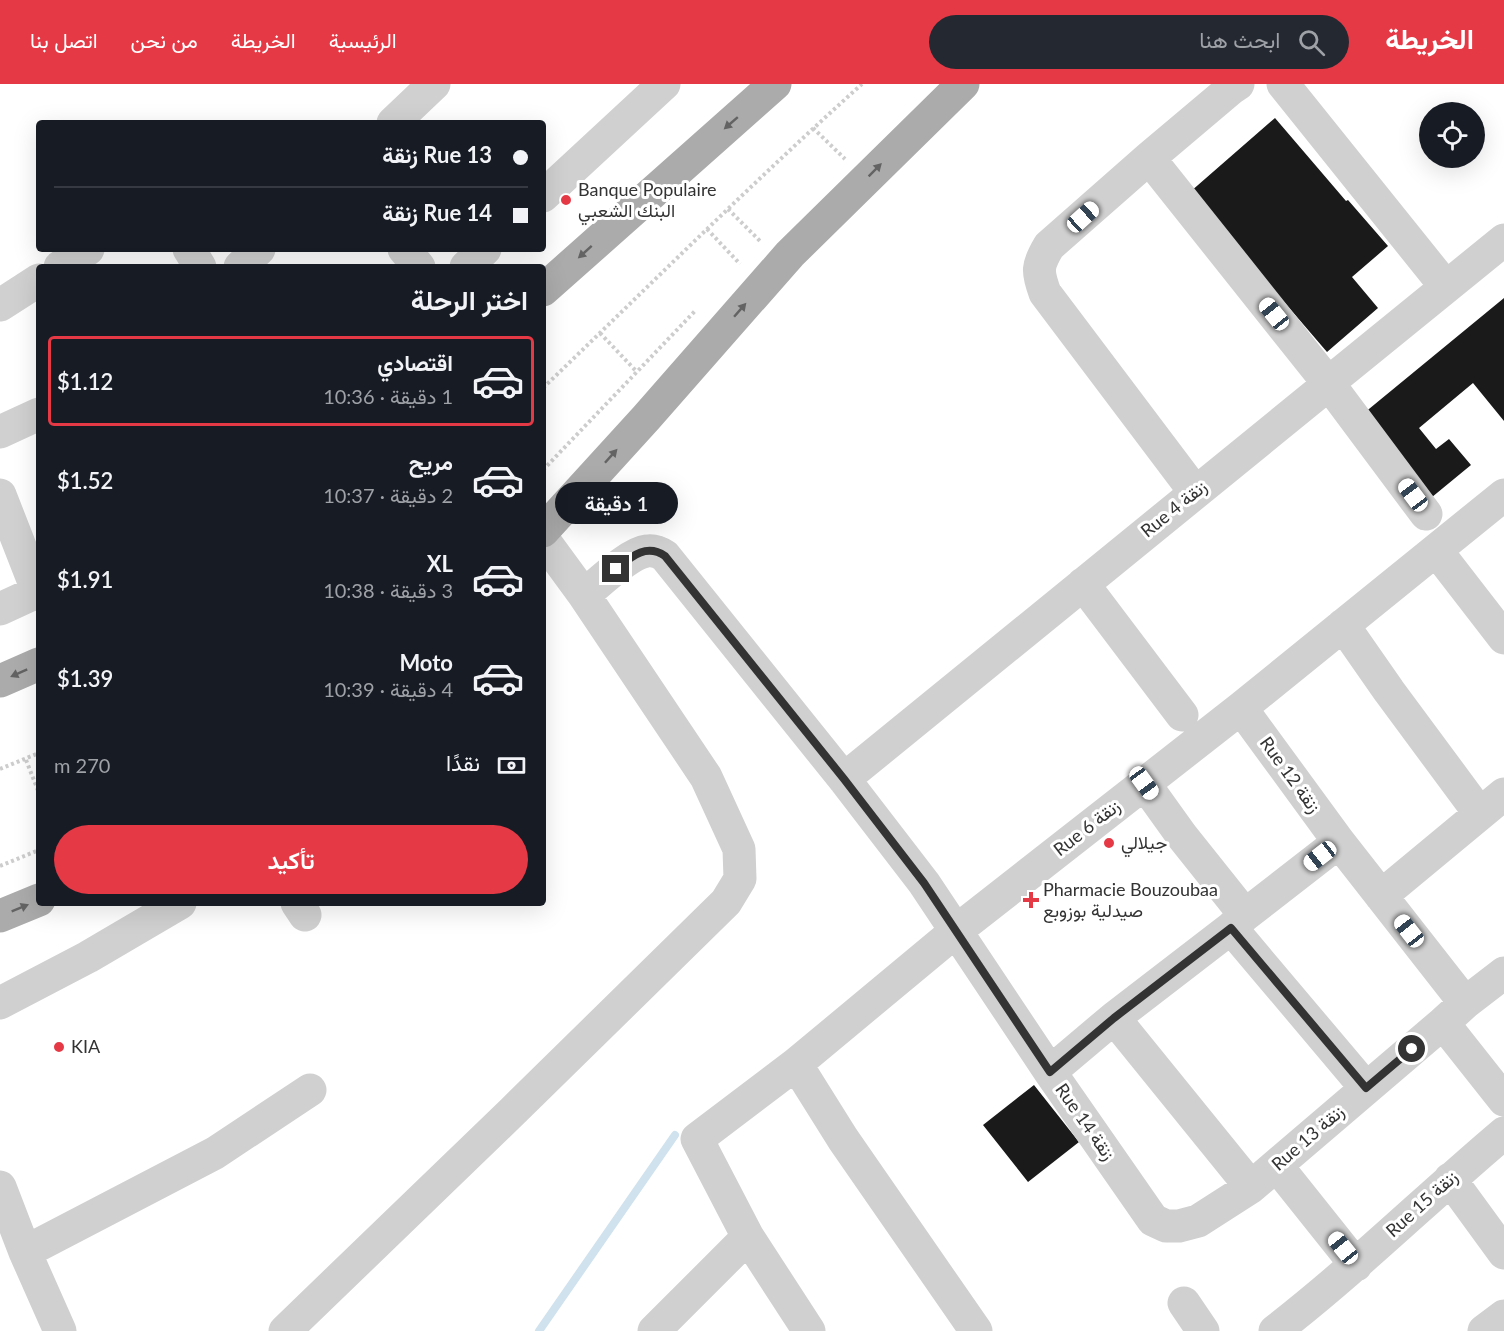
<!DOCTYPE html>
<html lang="ar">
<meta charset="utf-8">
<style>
body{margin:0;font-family:Lato,Vazirmatn,sans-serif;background:#242831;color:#f1f3f6;direction:rtl;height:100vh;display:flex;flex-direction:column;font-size:22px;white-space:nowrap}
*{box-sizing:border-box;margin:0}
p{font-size:20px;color:#9ea1a6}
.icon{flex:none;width:33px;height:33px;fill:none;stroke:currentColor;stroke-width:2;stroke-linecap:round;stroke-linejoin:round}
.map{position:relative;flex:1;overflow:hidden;direction:ltr}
.panel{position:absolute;left:36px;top:180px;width:510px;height:642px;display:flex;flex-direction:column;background:#171b24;border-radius:6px;box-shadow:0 6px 24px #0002;direction:rtl}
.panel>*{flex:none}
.top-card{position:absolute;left:36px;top:36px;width:510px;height:132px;border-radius:6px;box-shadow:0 6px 24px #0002;direction:rtl;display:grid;align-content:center;height:132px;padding:0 18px;background:#171b24}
.fabs{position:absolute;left:1419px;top:18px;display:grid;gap:12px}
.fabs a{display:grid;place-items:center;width:66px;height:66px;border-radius:50%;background:#171b24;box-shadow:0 6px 24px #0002;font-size:30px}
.end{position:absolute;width:27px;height:27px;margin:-14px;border:8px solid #333;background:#fff;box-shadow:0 0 0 3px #fff}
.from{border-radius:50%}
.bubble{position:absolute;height:42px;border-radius:21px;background:#171b24;box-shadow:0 6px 24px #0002;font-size:20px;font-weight:600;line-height:42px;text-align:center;direction:rtl}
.car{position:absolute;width:18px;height:36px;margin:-18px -9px;border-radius:8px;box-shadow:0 0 4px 2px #0007;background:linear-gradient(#fff 24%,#345 0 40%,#fff 0 76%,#345 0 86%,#fff 0)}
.top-card b{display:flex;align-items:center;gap:21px;height:57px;font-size:22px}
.top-card b+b{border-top:2px solid #363941}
.top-card i{width:15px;height:15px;background:#f1f3f6}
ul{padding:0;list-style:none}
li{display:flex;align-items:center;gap:18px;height:90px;margin:0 12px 9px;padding:0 6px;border:3px solid transparent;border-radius:6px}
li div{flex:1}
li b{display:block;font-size:22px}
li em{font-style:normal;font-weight:600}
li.active{border-color:#e63946}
li>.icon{width:54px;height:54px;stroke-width:1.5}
h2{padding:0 18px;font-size:27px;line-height:72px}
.pay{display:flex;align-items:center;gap:15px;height:66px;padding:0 18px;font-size:22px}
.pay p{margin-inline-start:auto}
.cta{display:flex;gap:12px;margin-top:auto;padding:12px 18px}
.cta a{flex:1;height:69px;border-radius:36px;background:#e63946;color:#fff;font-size:24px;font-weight:600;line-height:69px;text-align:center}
header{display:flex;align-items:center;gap:36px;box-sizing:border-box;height:84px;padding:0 30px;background:#e63946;color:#fff}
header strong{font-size:28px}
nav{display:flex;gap:33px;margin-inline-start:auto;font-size:21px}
.search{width:420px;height:54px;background:#242831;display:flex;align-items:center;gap:15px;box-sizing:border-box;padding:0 21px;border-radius:33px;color:#9ea1a6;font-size:22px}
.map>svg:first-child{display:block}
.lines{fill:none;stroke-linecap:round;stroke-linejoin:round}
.stream{stroke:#cfe2ee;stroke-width:8}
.building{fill:#1a1a1a}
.path{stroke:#cdcdcd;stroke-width:4;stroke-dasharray:3 3;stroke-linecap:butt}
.minor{stroke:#d0d0d0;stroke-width:33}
.major{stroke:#ababab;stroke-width:33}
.oneway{fill:#636363}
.route{stroke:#333;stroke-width:8}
.poi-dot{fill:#e63946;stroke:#fff;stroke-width:2}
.labels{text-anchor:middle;stroke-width:6;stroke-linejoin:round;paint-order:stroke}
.poi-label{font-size:18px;fill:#333;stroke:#fff;text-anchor:start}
.street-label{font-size:18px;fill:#333;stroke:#fff}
</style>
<header>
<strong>الخريطة</strong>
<div class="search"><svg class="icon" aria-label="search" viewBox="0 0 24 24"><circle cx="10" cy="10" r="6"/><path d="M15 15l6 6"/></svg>ابحث هنا</div>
<nav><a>الرئيسية</a><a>الخريطة</a><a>من نحن</a><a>اتصل بنا</a></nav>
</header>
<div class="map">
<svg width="1504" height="1247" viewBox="0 0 1504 1247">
<rect width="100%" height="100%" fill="#fff"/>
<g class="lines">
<!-- stream -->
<path class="stream" d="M 539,1247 L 675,1051"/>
</g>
<!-- building -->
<path class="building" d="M 1275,34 L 1346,117 L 1348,116 L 1388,162 L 1352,193 L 1378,224 L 1327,268 L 1190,108 Z
M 1504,214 L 1504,337 L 1473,299 L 1419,344 L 1436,365 L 1449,355 L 1471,381 L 1426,418 L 1358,334 Z
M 1034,1001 L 1079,1058 L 1028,1098 L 983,1041 Z"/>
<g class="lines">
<!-- path -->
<path class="path" d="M 813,44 L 845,75
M 728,125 L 761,158
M 707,145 L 740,180
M 600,249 L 637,288
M 543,304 C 649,202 753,98 862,0
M 543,386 L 696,226
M 26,676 L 39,709
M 0,685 L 39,669
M 0,782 L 39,766"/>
<!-- minor -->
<path class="minor" d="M 1283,0 L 1446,203
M 393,39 L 434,0
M 1149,74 L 1329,300 L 1426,430
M 543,112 L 664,0
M 189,165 L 200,183
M 404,165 L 419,183
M 60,183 L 88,165
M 240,183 L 259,165
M 466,183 L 485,165
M 0,221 L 39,196
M 0,348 L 39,330
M 1195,408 L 1045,209 C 1037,187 1037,182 1049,162 L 1149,74 L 1232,4 L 1238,0
M 0,411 L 39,511
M 1436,466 L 1504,554
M 1083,500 L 1182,631
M 584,511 C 599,499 629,469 647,467 C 654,466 659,468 665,472 L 844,695 L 924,799 L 1050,988 L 1153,1136 L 1166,1142 L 1179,1142 L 1198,1137 L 1251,1103 L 1443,939 L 1465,919 L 1504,889
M 0,525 L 39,507
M 1343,541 L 1389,607 L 1480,730
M 1241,624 L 1339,758 L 1465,919
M 844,695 L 1329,300 L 1338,291 L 1504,156
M 1144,699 L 1182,752 L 1245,831
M 1381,812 L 1504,710
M 297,819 L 305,831
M 1231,844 L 1366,1004
M 0,919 L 88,873 L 180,819
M 1114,934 L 1251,1103
M 1443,939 L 1504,1016
M 796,980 L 843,1055 L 976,1247
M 1050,988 L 1114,934 L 1231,844 L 1245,831 L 1339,758
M 1277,1082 L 1356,1181
M 1450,1095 L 1504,1169
M 0,1103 L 25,1168 L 60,1247
M 25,1168 L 215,1069 L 310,1006
M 1184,1219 L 1203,1247
M 285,1247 L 513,1027 L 726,818 L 740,795 L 739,765 L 706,693 L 584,511 L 543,455
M 654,1247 L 748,1153
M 809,1247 L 748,1153 L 697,1055 L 796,980 L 956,847 L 1241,624 L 1504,411
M 1275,1247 C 1355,1185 1427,1114 1504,1049
M 1484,1247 L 1504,1232"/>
<!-- major -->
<path class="major" d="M 543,206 L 775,0
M 543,447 L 646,334 L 790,170 L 963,0
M 0,597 L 39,580
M 0,832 L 39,816"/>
</g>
<!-- one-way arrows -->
<defs><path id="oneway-solid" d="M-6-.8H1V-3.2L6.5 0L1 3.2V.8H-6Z" transform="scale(1.5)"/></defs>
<g class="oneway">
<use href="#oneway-solid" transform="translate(731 39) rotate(139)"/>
<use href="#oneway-solid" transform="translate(875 86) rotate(-45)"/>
<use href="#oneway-solid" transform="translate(585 168) rotate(138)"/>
<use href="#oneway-solid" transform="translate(740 226) rotate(-49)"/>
<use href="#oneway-solid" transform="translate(611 372) rotate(-48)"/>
<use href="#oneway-solid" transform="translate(19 589) rotate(156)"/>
<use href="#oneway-solid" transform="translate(20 824) rotate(-22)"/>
</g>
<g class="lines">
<!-- route -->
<path class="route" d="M 616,485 C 631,473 646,459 665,472 L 844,695 L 924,799 L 1050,988 L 1114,934 L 1231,844 L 1366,1004 L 1412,965"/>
</g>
<!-- markers -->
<g class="poi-dot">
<circle cx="566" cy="116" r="6"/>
<circle cx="1109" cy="759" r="6"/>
<path d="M1028 807h6v6h6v6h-6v6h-6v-6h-6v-6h6z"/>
<circle cx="59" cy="963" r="6"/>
</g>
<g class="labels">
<!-- poi labels -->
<g class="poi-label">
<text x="578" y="112">Banque Populaire<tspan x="578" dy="21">البنك الشعبي</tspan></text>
<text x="1121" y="765">جيلالي</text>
<text x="1043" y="812">Pharmacie Bouzoubaa<tspan x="1043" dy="21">صيدلية بوزوبع</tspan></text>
<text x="71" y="969">KIA</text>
</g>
<!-- street labels -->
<g class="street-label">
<text transform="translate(1174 425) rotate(-39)" y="6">Rue 4 زنقة</text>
<text transform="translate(1290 691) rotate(54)" y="6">Rue 12 زنقة</text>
<text transform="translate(1087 744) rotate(-38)" y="6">Rue 6 زنقة</text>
<text transform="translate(1085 1038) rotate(55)" y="6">Rue 14 زنقة</text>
<text transform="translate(1308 1054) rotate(-41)" y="6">Rue 13 زنقة</text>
<text transform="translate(1422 1120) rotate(-42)" y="6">Rue 15 زنقة</text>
</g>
</g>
</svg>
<div class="fabs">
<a><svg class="icon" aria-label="locate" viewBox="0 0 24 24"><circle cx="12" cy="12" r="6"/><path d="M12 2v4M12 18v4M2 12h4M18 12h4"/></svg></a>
</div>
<i class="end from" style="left:1412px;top:965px"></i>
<i class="end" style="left:616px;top:485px"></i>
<div class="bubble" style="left:555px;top:398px;width:123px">1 دقيقة</div>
<i class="car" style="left:1083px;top:133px;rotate:48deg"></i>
<i class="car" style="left:1274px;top:230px;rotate:321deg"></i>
<i class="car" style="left:1413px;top:411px;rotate:323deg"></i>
<i class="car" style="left:1144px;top:699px;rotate:144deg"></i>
<i class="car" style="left:1320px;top:772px;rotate:232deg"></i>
<i class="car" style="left:1409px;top:847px;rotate:322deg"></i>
<i class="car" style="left:1343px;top:1164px;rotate:321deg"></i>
<div class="top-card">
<b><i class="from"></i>Rue 13 زنقة</b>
<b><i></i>Rue 14 زنقة</b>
</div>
<section class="panel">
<h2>اختر الرحلة</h2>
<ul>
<li class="active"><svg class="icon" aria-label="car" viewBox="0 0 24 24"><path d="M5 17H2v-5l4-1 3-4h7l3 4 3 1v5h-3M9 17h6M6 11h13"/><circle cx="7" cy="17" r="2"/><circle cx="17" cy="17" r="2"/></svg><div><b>اقتصادي</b><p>1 دقيقة · 10:36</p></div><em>$1.12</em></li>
<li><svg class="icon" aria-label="car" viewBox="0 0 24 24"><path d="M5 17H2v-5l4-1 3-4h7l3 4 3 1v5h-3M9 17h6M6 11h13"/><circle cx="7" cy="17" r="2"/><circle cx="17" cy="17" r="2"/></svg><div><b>مريح</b><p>2 دقيقة · 10:37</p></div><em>$1.52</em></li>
<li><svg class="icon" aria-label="car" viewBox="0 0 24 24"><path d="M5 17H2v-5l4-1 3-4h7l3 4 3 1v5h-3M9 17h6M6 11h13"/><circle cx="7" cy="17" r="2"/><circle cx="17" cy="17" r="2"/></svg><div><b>XL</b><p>3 دقيقة · 10:38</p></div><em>$1.91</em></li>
<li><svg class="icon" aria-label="car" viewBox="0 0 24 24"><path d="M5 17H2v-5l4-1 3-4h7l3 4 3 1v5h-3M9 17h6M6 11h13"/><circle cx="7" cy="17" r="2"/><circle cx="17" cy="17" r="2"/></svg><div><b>Moto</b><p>4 دقيقة · 10:39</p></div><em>$1.39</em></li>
</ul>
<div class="pay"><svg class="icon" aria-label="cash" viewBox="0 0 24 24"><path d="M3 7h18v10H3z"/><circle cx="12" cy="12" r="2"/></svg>نقدًا<p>270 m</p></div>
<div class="cta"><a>تأكيد</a></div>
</section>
</div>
